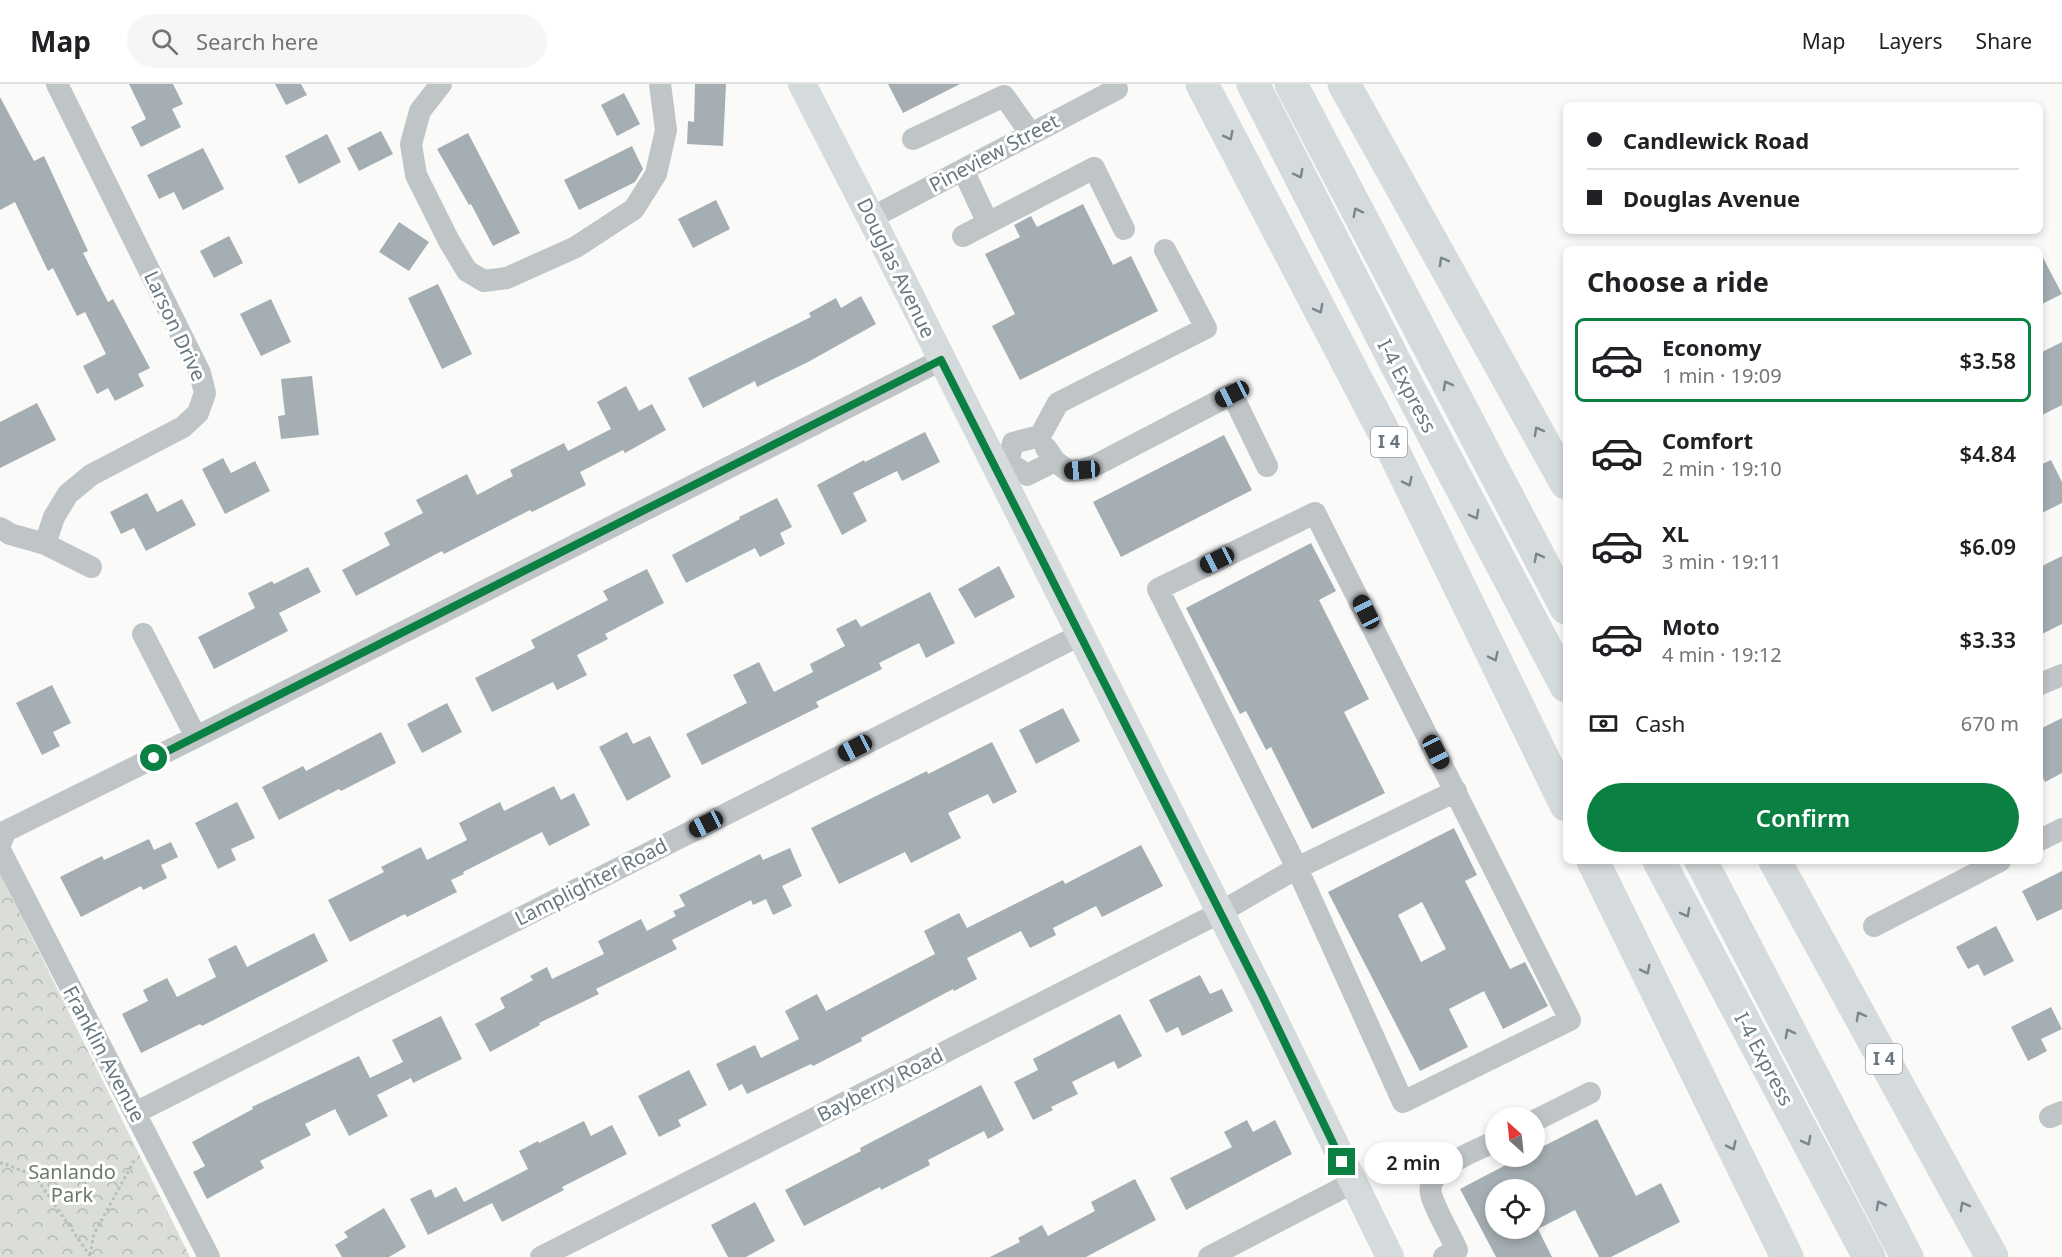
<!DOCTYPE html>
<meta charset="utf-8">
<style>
body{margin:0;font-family:"Noto Sans",sans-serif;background:#f6f6f6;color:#202124;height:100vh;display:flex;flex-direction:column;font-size:22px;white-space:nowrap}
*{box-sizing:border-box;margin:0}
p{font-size:20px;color:#757577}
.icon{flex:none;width:33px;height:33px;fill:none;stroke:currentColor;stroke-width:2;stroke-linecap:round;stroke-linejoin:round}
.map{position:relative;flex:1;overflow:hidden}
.drawer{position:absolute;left:1563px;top:162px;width:480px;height:618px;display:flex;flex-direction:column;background:#fff;border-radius:9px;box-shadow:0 3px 9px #0003}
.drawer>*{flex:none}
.top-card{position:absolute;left:1563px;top:18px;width:480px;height:132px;border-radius:9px;box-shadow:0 3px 9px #0003;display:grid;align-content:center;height:132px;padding:0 24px;background:#fff}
.needle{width:39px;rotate:333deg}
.fabs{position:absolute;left:1485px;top:1023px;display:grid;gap:12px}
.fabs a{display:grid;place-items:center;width:60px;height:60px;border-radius:50%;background:#fff;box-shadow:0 3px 9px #0003;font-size:30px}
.end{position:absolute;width:27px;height:27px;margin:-14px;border:8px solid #0b8043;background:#fff;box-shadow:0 0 0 3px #fff}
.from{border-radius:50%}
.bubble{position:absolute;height:42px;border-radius:21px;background:#fff;box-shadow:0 3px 9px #0003;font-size:20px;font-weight:600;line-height:42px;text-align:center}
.car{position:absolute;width:18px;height:36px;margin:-18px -9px;border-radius:8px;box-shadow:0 0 4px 2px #0007;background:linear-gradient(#222 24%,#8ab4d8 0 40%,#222 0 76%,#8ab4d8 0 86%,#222 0)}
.top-card b{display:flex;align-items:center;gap:21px;height:57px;font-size:22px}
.top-card b+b{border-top:2px solid #e0e0e0}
.top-card i{width:15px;height:15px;background:#202124}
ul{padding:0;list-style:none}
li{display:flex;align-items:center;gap:18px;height:84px;margin:0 12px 9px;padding:0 12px;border:3px solid transparent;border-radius:9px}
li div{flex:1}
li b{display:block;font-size:22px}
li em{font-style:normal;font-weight:600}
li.active{border-color:#0b8043}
li>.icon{width:54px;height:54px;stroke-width:1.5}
h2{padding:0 24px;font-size:27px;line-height:72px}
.pay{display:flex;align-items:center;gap:15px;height:66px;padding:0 24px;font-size:22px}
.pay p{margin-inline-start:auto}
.primary-button{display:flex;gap:12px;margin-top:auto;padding:12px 24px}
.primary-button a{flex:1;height:69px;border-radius:36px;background:#0b8043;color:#fff;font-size:24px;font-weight:600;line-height:69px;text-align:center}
header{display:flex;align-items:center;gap:36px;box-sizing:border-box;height:84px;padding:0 30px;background:#fff;border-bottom:2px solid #e0e0e0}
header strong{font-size:28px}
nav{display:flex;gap:33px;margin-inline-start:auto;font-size:21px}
.search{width:420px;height:54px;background:#f6f6f6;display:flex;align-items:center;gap:15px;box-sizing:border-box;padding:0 21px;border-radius:33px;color:#757577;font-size:22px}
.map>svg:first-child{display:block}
.forest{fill:url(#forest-crowns)}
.building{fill:#a5aeb2;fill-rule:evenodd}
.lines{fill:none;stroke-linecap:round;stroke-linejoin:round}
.path{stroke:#babec0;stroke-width:3;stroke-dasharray:3 3;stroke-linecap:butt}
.minor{stroke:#bfc4c7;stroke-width:22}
.major{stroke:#d5dadc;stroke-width:28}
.highway{stroke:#d5dadc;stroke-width:33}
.oneway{stroke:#78878e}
.route{stroke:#0b8043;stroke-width:8}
.labels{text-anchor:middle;stroke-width:6;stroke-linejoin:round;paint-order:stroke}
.shield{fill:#fff;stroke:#95a0a6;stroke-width:1.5}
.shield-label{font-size:18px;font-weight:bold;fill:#677880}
.street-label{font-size:20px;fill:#677880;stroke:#fff}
.park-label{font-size:20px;fill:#6b7966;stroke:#fff}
</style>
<header>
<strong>Map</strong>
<div class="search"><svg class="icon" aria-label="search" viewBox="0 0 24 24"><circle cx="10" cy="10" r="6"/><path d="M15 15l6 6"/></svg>Search here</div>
<nav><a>Map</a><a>Layers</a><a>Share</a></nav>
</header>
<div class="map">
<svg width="2062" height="1173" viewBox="0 0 2062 1173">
<defs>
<pattern id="forest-crowns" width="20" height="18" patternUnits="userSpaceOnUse" patternTransform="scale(1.5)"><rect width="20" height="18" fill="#dbded8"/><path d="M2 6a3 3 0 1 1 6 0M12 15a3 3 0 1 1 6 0" fill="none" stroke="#b5b9b4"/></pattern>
</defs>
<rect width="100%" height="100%" fill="#fafaf8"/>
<!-- forest -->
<path class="forest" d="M 0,789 L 190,1173 L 0,1173 Z"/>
<!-- building -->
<path class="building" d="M 129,0 L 173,0 L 183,20 L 172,25 L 181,43 L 141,63 L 131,43 L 146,35 Z
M 275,0 L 301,0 L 307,11 L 286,21 Z
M 695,0 L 726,0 L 723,62 L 687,60 L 688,37 L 694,38 Z
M 888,0 L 960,0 L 903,29 Z
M 624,9 L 640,40 L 617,52 L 601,21 Z
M 0,13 L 34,77 L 44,72 L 88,167 L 83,169 L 108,218 L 113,215 L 150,284 L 138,290 L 144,302 L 115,317 L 108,304 L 97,310 L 83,282 L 106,270 L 85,228 L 77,232 L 53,184 L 48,187 L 15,118 L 0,126 Z
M 381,47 L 393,70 L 359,87 L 347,64 Z
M 468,49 L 520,149 L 493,162 L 471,120 L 469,121 L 437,65 Z
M 327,50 L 341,78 L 299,100 L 285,72 Z
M 632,62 L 643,85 L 635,98 L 579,126 L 564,96 Z
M 203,64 L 224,105 L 183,126 L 174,108 L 159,115 L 147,91 Z
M 716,116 L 730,145 L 693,164 L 678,135 Z
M 1083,120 L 1113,181 L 1131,172 L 1158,227 L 1020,296 L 992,242 L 1015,230 L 985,170 L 1020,153 L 1014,141 L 1031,132 L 1037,143 Z
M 399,138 L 429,158 L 409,187 L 379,168 Z
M 229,152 L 243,179 L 214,194 L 200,167 Z
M 2040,168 L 2062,210 L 2040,221 Z
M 438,200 L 472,270 L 442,285 L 408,214 Z
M 861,212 L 876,240 L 808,278 L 757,303 L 755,297 L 703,324 L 688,294 L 811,233 L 809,229 L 836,214 L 841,224 Z
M 271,215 L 291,258 L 261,272 L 240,230 Z
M 2062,258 L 2062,321 L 2040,332 L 2040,269 Z
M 312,292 L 319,351 L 281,355 L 278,332 L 285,331 L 281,295 Z
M 626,302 L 639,327 L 652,320 L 666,346 L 625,369 L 623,366 L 580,388 L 586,401 L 532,428 L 530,426 L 444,470 L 442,467 L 356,512 L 342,486 L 390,461 L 384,449 L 423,429 L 416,416 L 467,390 L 477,411 L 513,392 L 510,386 L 564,359 L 568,367 L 611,345 L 597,318 Z
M 37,319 L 56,356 L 0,384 L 0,338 Z
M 925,348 L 940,378 L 902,397 L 897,387 L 853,409 L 867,437 L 842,451 L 817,401 L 864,376 L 865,378 Z
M 1224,351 L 1252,406 L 1121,473 L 1093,418 Z
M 223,374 L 231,389 L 255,377 L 270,407 L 225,430 L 202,385 Z
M 2051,376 L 2062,398 L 2062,419 L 2040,430 L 2040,381 Z
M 147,409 L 157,428 L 182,415 L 196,441 L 146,467 L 134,444 L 121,450 L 110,428 Z
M 777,414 L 792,443 L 780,449 L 785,460 L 760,473 L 755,464 L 686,499 L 672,471 L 740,435 L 739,433 Z
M 1311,459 L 1336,507 L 1319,516 L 1369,615 L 1344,628 L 1385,709 L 1312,745 L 1271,663 L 1266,666 L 1246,627 L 1240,630 L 1186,524 Z
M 2062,472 L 2062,540 L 2040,551 L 2040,483 Z
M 999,482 L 1015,513 L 975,534 L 958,505 Z
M 308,483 L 321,508 L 279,529 L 288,547 L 214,585 L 198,553 L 255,524 L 248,509 L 272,497 L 274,500 Z
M 647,485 L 664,519 L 605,550 L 608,555 L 577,571 L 587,591 L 557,606 L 553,598 L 492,628 L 475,594 L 535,564 L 531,556 L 608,516 L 603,507 Z
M 930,508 L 955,559 L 926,574 L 919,559 L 879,579 L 882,585 L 816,618 L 819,623 L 702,681 L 686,650 L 747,619 L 733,591 L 759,578 L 774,608 L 813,588 L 810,580 L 845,562 L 836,545 L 856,535 L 861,543 Z
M 52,601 L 71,639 L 53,648 L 60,662 L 42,671 L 16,619 Z
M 447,619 L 462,648 L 422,669 L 407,640 Z
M 1063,624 L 1080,657 L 1036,680 L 1019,646 Z
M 2062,634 L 2062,689 L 2045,698 L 2040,688 L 2040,645 Z
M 381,648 L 396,679 L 341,707 L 339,705 L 279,736 L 262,703 L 303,682 L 306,687 Z
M 627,648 L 633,660 L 650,652 L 671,693 L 627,717 L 599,663 Z
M 992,658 L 1017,708 L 993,720 L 988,710 L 948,729 L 961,754 L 911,779 L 905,768 L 839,800 L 811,744 L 927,687 L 928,690 Z
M 554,702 L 561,716 L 574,709 L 590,741 L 549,762 L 542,748 L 463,788 L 464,790 L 451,796 L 457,808 L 407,833 L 405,830 L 350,858 L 328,816 L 384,788 L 381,783 L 421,763 L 427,776 L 467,756 L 459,739 L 500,718 L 504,727 Z
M 237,718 L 255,754 L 231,765 L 236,776 L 218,785 L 195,739 Z
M 1454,744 L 1477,791 L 1465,797 L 1510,885 L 1525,878 L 1548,922 L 1503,945 L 1484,907 L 1449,925 L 1468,963 L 1420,987 L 1328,808 ZM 1422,818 L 1446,865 L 1421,878 L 1398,831 Z
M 149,755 L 154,766 L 171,758 L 178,773 L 161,781 L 167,794 L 143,806 L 141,802 L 81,833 L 60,793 L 102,772 L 104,776 Z
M 1141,761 L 1163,802 L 1102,833 L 1096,822 L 1053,844 L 1056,851 L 1030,864 L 1021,847 L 967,874 L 977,895 L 954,907 L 953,905 L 861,954 L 862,957 L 813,982 L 811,980 L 747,1010 L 742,1000 L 729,1007 L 716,980 L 755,961 L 761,974 L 799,955 L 785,927 L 817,910 L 826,927 L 935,870 L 924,847 L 959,829 L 967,844 L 1063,796 L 1065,800 Z
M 790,764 L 802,792 L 782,802 L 792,822 L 773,831 L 766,815 L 753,821 L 751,816 L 672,856 L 677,865 L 596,905 L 599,910 L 539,939 L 540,941 L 490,968 L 475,940 L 505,924 L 500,914 L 533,896 L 530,892 L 547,883 L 552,895 L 604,870 L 598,857 L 641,835 L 647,847 L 676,832 L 673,827 L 685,822 L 679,811 L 760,770 L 763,776 Z
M 2062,787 L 2062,825 L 2037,837 L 2022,807 Z
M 1996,842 L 2014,877 L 1984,892 L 1978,880 L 1968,885 L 1956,863 Z
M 314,849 L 328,877 L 202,942 L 200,940 L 141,969 L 122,930 L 148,917 L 143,906 L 167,894 L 177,913 L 216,893 L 208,875 L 236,861 L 247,883 Z
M 1200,891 L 1210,910 L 1222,905 L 1233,927 L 1182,952 L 1178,943 L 1166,949 L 1149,916 Z
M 2051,923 L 2062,945 L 2041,955 L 2047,967 L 2028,977 L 2011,943 Z
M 1120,930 L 1142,972 L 1118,985 L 1114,977 L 1072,998 L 1078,1010 L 1051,1023 L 1053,1026 L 1033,1036 L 1014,998 L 1038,986 L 1033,975 Z
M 441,932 L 462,975 L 413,999 L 411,994 L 377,1011 L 388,1032 L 349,1052 L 335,1025 L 305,1040 L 311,1051 L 260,1077 L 264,1084 L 207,1115 L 193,1088 L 205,1082 L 192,1058 L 253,1025 L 252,1023 L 359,972 L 370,994 L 403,978 L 392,956 Z
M 689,986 L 707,1021 L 678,1036 L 681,1042 L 659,1053 L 638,1012 Z
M 981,1001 L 1004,1046 L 988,1055 L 984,1047 L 928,1076 L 930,1081 L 881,1106 L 880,1103 L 804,1142 L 785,1106 L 861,1067 L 860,1064 Z
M 1597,1035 L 1636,1112 L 1661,1099 L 1680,1138 L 1611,1173 L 1599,1173 L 1575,1126 L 1538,1145 L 1552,1173 L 1496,1173 L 1460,1105 L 1523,1072 L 1534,1072 L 1534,1067 ZM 1496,1106 L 1534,1106 L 1534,1144 L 1496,1144 Z
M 1247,1036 L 1253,1048 L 1275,1036 L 1292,1070 L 1186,1126 L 1170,1094 L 1232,1063 L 1224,1048 Z
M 584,1037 L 591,1052 L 612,1041 L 627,1070 L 562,1103 L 564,1106 L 502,1138 L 492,1119 L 428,1151 L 410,1115 L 431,1105 L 435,1114 L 456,1103 L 464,1118 L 528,1085 L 519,1067 L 538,1057 L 539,1059 Z
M 1135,1095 L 1156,1136 L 1086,1173 L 990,1173 L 1020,1158 L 1018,1154 L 1042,1141 L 1048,1152 L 1095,1127 L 1091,1118 Z
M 755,1118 L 775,1157 L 746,1173 L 728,1173 L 711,1141 Z
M 384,1124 L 406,1163 L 389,1173 L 342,1173 L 335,1161 L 348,1153 L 344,1148 Z"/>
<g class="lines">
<!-- path -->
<path class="path" d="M 0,1079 L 3,1079 L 35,1092 L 90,1172
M 90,1171 L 94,1150 L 135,1075"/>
<!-- minor -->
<path class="minor" d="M 441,0 L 420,27 L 411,60 L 416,91 L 449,157 L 467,187 L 484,197 L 507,194 L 576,163 L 634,125 L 656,90 L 666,46 L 660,0
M 913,55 L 1004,12 L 1031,50
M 963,86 L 988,139
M 871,134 L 1117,5
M 963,152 L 1094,84 L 1124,145
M 1055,377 L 1068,387 L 1082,386 L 1094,382 L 1232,310 L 1267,382
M 1008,378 L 1027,391 L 1055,377 L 1046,364
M 996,384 L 1008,378 L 1013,359 L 1040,352 L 1058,319 L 1206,244 L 1165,166
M 0,444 L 10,450 L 45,460 L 91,483
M 45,460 L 54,433 L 68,410 L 91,391 L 183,343 L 198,329 L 205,309 L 200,289 L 57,0
M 143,550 L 196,653
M 2040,600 L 2062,591
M 2040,756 L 2062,745
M 0,760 L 6,747 L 196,653 L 941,276
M 0,766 L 209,1173
M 1874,842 L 2000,777
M 135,1029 L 1080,551
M 2050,1033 L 2062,1028
M 1534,1037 L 1590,1009
M 541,1173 L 1219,829 L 1297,784 L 1158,505 L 1315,429 L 1570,936 L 1403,1018 L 1297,784 L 1456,707
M 1209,1173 L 1352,1099
M 1444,1173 L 1457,1166 C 1450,1150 1435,1126 1431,1110 C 1425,1084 1476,1067 1496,1057"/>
<!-- major -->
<path class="major" d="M 802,0 L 871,134 L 1262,911 L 1390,1173"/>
<!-- highway -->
<path class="highway" d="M 1202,0 L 1389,358 L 1566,721
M 1253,0 L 1394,276 L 1566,602
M 1291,0 L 1566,524
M 1344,0 L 1566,399
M 1593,777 L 1787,1173
M 1659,777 L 1869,1173
M 1701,777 L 1907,1173
M 1775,777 L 1992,1173"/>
</g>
<!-- one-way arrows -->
<defs><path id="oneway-chevron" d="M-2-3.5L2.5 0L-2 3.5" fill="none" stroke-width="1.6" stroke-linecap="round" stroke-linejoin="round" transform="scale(1.5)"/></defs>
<g class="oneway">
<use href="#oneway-chevron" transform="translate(1229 52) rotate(63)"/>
<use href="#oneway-chevron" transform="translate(1299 90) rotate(63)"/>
<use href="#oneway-chevron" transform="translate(1357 128) rotate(-117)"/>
<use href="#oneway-chevron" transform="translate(1443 177) rotate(-119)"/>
<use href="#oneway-chevron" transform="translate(1319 225) rotate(62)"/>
<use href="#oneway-chevron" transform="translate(1447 301) rotate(-118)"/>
<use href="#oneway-chevron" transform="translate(1538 347) rotate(-119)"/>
<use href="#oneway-chevron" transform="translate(1408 398) rotate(64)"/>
<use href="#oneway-chevron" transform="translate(1475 431) rotate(62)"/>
<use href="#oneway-chevron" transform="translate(1538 473) rotate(-118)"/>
<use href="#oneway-chevron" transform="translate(1494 573) rotate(64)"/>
<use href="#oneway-chevron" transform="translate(1686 829) rotate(62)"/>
<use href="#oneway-chevron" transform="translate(1646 886) rotate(64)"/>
<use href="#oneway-chevron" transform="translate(1860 932) rotate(-119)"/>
<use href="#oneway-chevron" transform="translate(1789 949) rotate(-118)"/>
<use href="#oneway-chevron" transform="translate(1807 1057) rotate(62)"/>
<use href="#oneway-chevron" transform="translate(1732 1062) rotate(64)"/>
<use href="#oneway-chevron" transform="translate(1880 1121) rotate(-118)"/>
<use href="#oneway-chevron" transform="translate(1964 1122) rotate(-119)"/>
</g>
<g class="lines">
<!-- route -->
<path class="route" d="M 154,674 L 941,276 L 1262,911 L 1342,1078"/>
</g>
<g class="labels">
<!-- shield labels -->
<g class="shield">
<rect x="1371" y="343" width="36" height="30" rx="4.5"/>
<rect x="1866" y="960" width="36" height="30" rx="4.5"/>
</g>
<g class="shield-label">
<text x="1389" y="364">I 4</text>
<text x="1884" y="981">I 4</text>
</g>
<!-- street labels -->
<g class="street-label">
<text transform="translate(994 69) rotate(-28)" y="7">Pineview Street</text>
<text transform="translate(896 184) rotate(64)" y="7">Douglas Avenue</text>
<text transform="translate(175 242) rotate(65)" y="7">Larson Drive</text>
<text transform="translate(1407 302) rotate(62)" y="7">I-4 Express</text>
<text transform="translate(591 798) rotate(-27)" y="7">Lamplighter Road</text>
<text transform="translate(104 970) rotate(62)" y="7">Franklin Avenue</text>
<text transform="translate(1764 975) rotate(62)" y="7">I-4 Express</text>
<text transform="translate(880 1001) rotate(-27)" y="7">Bayberry Road</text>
</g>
<!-- park labels -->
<g class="park-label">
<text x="72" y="1095">Sanlando<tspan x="72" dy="23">Park</tspan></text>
</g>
</g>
</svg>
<div class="fabs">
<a><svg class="needle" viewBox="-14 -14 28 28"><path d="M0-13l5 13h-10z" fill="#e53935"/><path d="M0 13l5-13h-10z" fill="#757577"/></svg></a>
<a><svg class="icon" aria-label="locate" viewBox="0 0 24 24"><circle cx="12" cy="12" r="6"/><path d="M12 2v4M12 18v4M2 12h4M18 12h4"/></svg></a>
</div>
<i class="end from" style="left:154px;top:674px"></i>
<i class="end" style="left:1342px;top:1078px"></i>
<div class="bubble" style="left:1364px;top:1058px;width:99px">2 min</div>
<i class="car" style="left:1232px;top:310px;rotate:243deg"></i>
<i class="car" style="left:1082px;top:386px;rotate:266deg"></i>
<i class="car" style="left:1217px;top:476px;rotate:244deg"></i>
<i class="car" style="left:1366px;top:528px;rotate:333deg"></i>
<i class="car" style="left:855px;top:664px;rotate:243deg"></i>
<i class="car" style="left:1436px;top:668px;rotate:153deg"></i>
<i class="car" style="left:706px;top:740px;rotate:243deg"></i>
<div class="top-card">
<b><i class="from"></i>Candlewick Road</b>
<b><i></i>Douglas Avenue</b>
</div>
<section class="drawer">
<h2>Choose a ride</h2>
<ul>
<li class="active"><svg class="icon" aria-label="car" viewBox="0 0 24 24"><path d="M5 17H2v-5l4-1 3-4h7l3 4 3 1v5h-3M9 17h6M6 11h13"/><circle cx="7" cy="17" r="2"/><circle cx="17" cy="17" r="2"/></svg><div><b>Economy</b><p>1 min · 19:09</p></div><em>$3.58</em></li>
<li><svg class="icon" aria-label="car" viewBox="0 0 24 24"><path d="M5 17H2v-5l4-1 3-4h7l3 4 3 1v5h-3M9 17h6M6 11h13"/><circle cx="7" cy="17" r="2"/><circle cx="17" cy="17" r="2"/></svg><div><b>Comfort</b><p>2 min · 19:10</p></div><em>$4.84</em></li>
<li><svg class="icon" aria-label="car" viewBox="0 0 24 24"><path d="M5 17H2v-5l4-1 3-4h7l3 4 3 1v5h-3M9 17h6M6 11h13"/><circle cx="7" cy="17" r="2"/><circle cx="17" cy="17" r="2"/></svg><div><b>XL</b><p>3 min · 19:11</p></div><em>$6.09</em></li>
<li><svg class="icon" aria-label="car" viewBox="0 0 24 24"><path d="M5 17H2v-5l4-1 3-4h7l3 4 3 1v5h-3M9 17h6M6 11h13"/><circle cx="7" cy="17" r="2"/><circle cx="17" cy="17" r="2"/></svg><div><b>Moto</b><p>4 min · 19:12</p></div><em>$3.33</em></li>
</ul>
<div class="pay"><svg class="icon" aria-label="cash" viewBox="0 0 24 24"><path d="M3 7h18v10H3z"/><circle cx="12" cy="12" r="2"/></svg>Cash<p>670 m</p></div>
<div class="primary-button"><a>Confirm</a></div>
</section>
</div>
